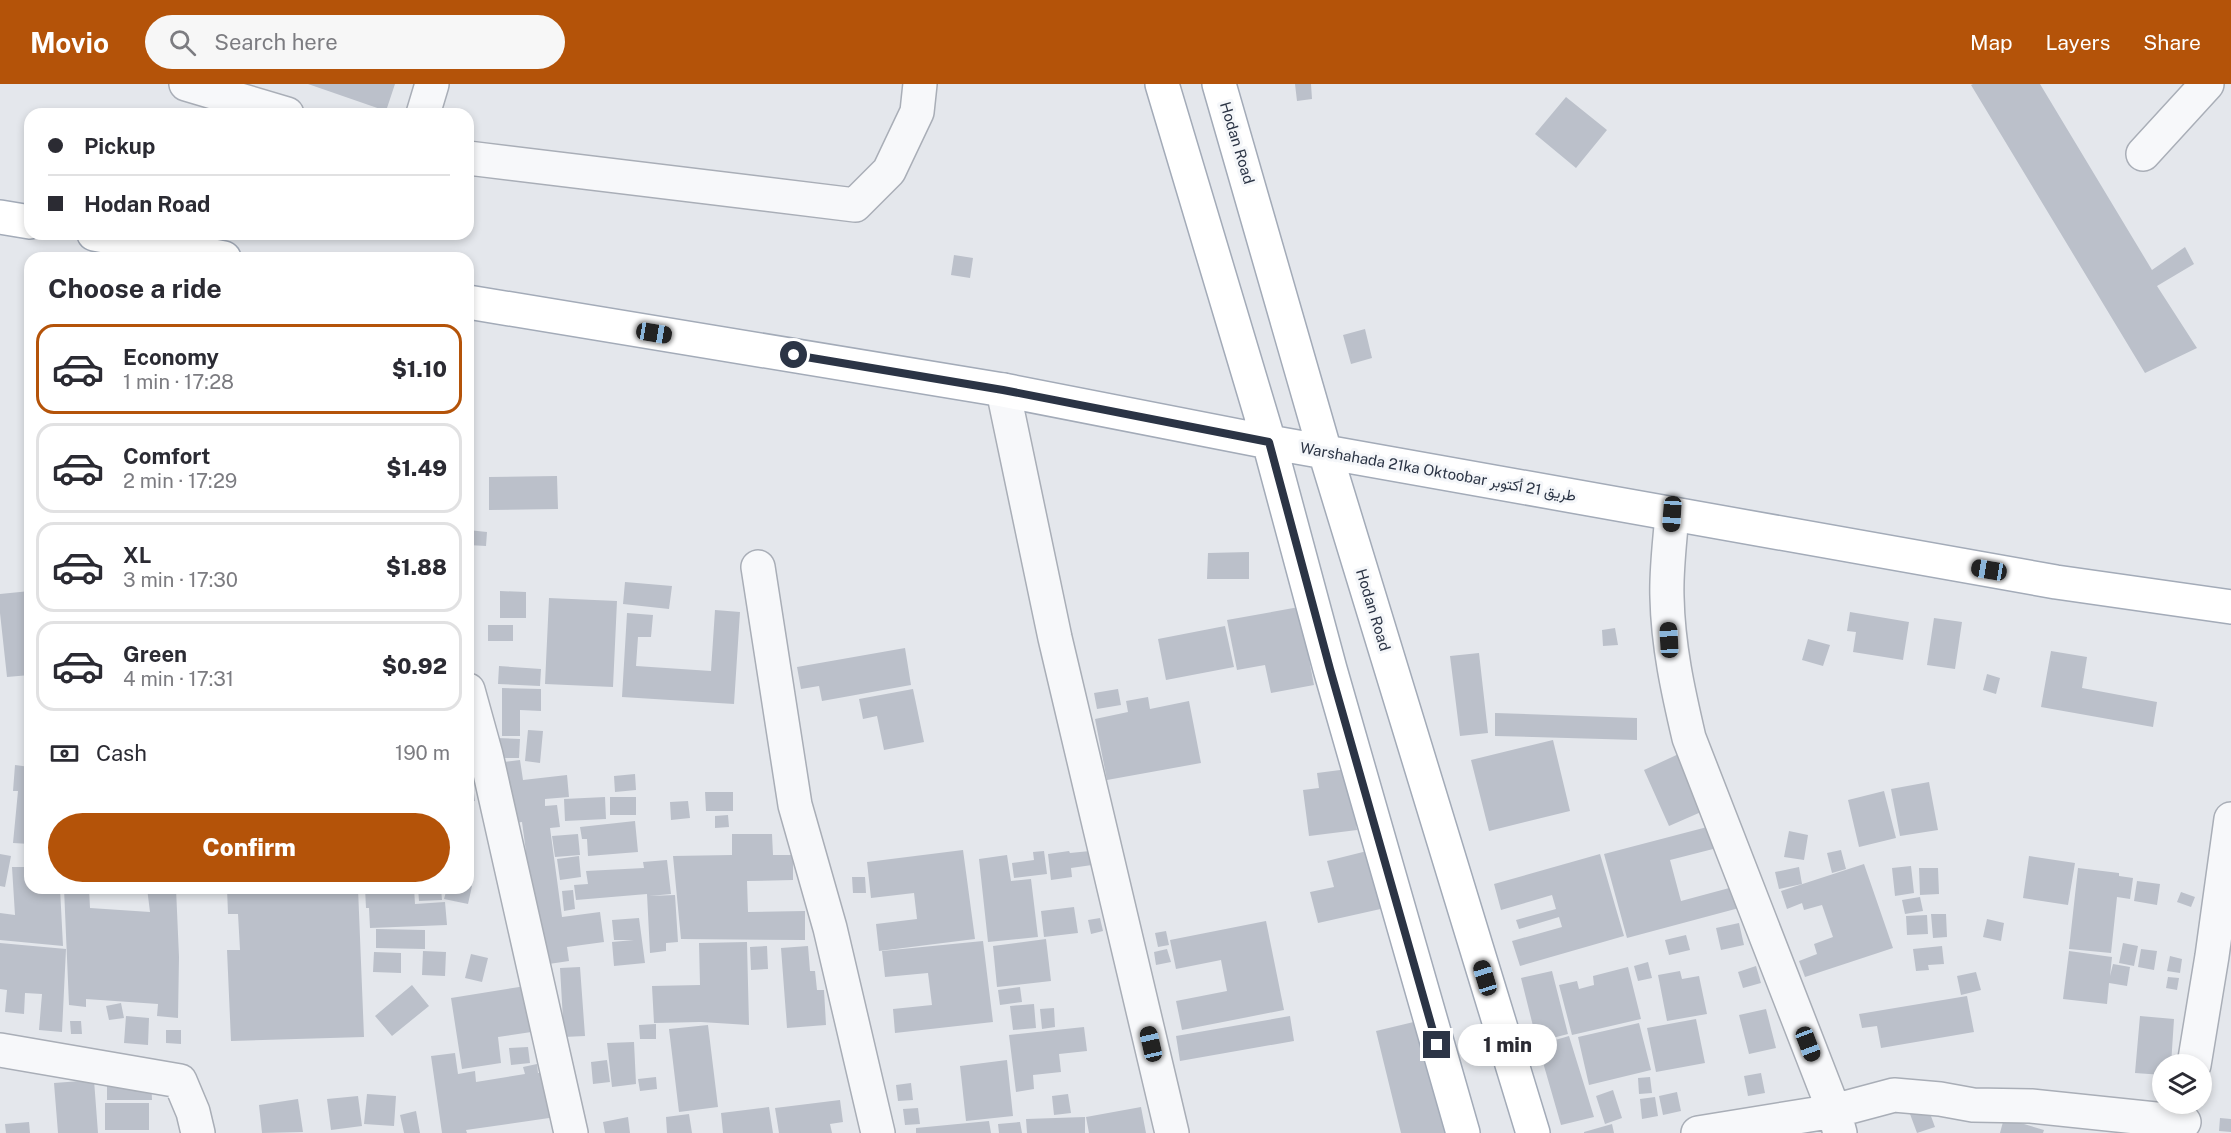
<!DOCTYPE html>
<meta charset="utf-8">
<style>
body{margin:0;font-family:"Public Sans",Vazirmatn,sans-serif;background:#f7f7f7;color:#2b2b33;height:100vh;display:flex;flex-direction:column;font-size:22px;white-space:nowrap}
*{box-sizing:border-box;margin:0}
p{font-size:20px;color:#7c7c81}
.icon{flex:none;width:33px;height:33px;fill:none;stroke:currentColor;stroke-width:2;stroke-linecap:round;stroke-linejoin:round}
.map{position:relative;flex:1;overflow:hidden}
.side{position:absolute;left:24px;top:168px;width:450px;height:642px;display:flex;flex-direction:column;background:#fff;border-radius:18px;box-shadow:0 3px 9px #0003}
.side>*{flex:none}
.banner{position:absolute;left:24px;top:24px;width:450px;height:132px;border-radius:18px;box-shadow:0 3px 9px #0003;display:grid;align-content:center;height:132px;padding:0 24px;background:#fff}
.fabs{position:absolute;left:2152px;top:970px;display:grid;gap:12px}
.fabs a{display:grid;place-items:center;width:60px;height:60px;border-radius:50%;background:#fff;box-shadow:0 3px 9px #0003;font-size:30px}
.end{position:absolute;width:27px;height:27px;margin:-14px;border:8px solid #2b3445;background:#fff;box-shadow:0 0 0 3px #fff}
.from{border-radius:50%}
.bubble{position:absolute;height:42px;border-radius:21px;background:#fff;box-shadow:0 3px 9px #0003;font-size:20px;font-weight:800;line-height:42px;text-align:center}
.car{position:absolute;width:18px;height:36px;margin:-18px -9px;border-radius:8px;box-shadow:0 0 4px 2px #0007;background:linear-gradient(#222 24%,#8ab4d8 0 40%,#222 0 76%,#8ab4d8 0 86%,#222 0)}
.banner b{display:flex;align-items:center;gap:21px;height:57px;font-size:22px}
.banner b+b{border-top:2px solid #e1e1e2}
.banner i{width:15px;height:15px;background:#2b2b33}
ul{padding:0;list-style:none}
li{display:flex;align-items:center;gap:18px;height:90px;margin:0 12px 9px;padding:0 12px;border:3px solid #e1e1e2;border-radius:18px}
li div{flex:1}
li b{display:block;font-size:22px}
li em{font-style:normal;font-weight:800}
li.active{border-color:#b45309}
li>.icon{width:54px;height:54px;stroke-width:1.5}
h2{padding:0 24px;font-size:27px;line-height:72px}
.pay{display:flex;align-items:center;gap:15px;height:66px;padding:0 24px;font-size:22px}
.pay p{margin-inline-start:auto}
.primary-button{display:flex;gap:12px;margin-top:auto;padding:12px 24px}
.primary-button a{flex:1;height:69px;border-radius:36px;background:#b45309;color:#fff;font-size:24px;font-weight:800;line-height:69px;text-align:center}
header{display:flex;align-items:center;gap:36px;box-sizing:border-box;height:84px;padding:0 30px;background:#b45309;color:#fff}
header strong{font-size:28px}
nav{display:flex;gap:33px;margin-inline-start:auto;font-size:21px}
.search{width:420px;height:54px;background:#f7f7f7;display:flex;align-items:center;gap:15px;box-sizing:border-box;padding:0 21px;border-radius:33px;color:#7c7c81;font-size:22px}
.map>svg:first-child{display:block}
.building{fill:#bbc0ca}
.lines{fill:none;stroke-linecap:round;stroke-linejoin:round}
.minor-casing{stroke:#a9aeb7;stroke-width:36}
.major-casing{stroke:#a3abb8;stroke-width:36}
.minor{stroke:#f7f8fa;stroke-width:33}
.major{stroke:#fff;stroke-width:33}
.route{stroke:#2b3445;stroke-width:8}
.labels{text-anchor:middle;stroke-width:6;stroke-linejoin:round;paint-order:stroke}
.street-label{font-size:15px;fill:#2b3445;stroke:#f4f6f9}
</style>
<header>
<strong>Movio</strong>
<div class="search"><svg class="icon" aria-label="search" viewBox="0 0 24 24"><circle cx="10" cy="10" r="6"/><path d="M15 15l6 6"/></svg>Search here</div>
<nav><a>Map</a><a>Layers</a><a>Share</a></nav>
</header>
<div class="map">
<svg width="2231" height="1049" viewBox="0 0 2231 1049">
<rect width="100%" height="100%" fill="#e4e7ec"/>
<!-- building -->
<path class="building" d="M 308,0 L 395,0 L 386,27 Z
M 1295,0 L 1311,0 L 1312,15 L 1297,17 Z
M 1973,0 L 2040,0 L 2152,186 L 2185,163 L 2194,180 L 2157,202 L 2197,264 L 2145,289 L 1971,1 Z
M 1566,13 L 1607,46 L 1576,84 L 1535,50 Z
M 954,171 L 973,174 L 970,194 L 951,191 Z
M 1365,245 L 1372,274 L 1351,280 L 1343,251 Z
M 557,392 L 558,425 L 489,426 L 489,393 Z
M 468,446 L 487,448 L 486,462 L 468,461 Z
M 1249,468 L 1249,495 L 1207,495 L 1208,469 Z
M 625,498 L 672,502 L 669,525 L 623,520 Z
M 30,507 L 30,591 L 7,593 L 0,529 L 0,510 Z
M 500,507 L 526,508 L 526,534 L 500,534 Z
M 549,514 L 617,517 L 613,603 L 545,600 Z
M 1299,523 L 1314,601 L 1271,609 L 1265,581 L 1237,586 L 1227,536 Z
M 715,526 L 740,528 L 734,620 L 622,613 L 627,529 L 653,531 L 651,553 L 638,553 L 636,582 L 711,587 Z
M 1850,528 L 1909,538 L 1903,576 L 1853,568 L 1856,548 L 1847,547 Z
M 1934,534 L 1962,538 L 1955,585 L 1927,581 Z
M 488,541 L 513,541 L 513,557 L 488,557 Z
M 1225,542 L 1234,583 L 1166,596 L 1158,555 Z
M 1615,544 L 1618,561 L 1603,562 L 1602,546 Z
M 1808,555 L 1830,561 L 1823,582 L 1802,576 Z
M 905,564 L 911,601 L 822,617 L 819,602 L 801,605 L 797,583 Z
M 2051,567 L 2087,573 L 2082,604 L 2157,618 L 2153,643 L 2041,623 Z
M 1479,569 L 1488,649 L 1460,652 L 1450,572 Z
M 499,582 L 541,585 L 540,602 L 498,600 Z
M 1987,590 L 2000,594 L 1996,610 L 1983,606 Z
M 502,604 L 541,605 L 541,627 L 520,626 L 520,652 L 502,652 Z
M 913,605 L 924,658 L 884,666 L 877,632 L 863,635 L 859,615 Z
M 1118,605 L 1121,621 L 1097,625 L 1094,609 Z
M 1148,613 L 1150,625 L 1189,617 L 1201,679 L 1107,696 L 1095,635 L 1128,628 L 1126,617 Z
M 1495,629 L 1637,634 L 1637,656 L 1495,652 Z
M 528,646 L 543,647 L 540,679 L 525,677 Z
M 496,654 L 520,655 L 519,674 L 496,674 Z
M 1553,656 L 1570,727 L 1489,747 L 1471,676 Z
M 1683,668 L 1708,725 L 1669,742 L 1644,686 Z
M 520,676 L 523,696 L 567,691 L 569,713 L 545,715 L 545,722 L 557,721 L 560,743 L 550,744 L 562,833 L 600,828 L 604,858 L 567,863 L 569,877 L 542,881 L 519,769 L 526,768 L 522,738 L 514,739 L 494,679 Z
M 15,681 L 30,683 L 30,760 L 13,759 L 18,707 L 13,707 Z
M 1348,685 L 1357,746 L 1309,752 L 1303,706 L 1319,704 L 1317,689 Z
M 635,690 L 636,706 L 615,708 L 614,692 Z
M 472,693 L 475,717 L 468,718 L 468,694 Z
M 1929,698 L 1938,746 L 1900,752 L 1891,705 Z
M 1884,707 L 1896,754 L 1859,763 L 1848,716 Z
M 705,708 L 733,708 L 733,727 L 706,727 Z
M 605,713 L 606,735 L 565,737 L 564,715 Z
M 610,713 L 636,713 L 636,731 L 610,731 Z
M 688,717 L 690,734 L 671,736 L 670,718 Z
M 728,731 L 729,743 L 715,744 L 715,732 Z
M 635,737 L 638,768 L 588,772 L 587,755 L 582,755 L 580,743 Z
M 1711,742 L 1717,764 L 1670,776 L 1681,817 L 1733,803 L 1739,824 L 1627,854 L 1604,770 Z
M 1789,747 L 1808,751 L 1804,776 L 1784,773 Z
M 578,750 L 580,771 L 555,773 L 552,752 Z
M 732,750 L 772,750 L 773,771 L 793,771 L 793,796 L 747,797 L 748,828 L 805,827 L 805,856 L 681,855 L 673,772 L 732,771 Z
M 963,766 L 975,855 L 879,867 L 876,840 L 917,835 L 914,809 L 871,814 L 867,778 Z
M 1371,766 L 1385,824 L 1318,839 L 1310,808 L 1334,803 L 1327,777 Z
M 1841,766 L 1846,785 L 1832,789 L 1827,769 Z
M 1044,767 L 1047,790 L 1014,794 L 1012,779 L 1034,776 L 1033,768 Z
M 1069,767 L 1070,769 L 1090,767 L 1092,781 L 1071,784 L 1072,793 L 1051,796 L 1048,770 Z
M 0,770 L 11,772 L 5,803 L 0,802 Z
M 1600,770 L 1624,852 L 1520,882 L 1512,857 L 1562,843 L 1559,833 L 1519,845 L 1516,836 L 1556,825 L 1552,811 L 1501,826 L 1494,800 Z
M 1007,771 L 1011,797 L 1031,795 L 1038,853 L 988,858 L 979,775 Z
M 579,772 L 581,793 L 560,796 L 557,775 Z
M 2029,772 L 2075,779 L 2068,821 L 2023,814 Z
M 667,776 L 671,810 L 649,812 L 675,811 L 678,858 L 666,859 L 666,867 L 650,869 L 647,810 L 576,816 L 574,801 L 588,800 L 586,787 L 644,784 L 643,778 Z
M 1864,780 L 1893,864 L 1805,893 L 1799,877 L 1817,870 L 1814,860 L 1833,853 L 1822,821 L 1804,826 L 1802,819 L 1787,825 L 1781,807 Z
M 1911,782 L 1914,809 L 1895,812 L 1892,784 Z
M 12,783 L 30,783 L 30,804 L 60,804 L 63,862 L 0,856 L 0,829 L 15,831 Z
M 1799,783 L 1802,800 L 1779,805 L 1775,788 Z
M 1919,784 L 1938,784 L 1939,810 L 1920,811 Z
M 2078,784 L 2119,789 L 2119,792 L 2133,794 L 2130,815 L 2117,813 L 2111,869 L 2069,865 Z
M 852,793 L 865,793 L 866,809 L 853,809 Z
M 2137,797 L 2160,800 L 2157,821 L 2134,817 Z
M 468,801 L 472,802 L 468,820 L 444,815 L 447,804 L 468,804 Z
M 64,804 L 89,804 L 90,824 L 150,828 L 147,804 L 176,804 L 179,873 L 178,934 L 157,932 L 158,920 L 86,915 L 86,923 L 69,921 Z
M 227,804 L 358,804 L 364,953 L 231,957 L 227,866 L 240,866 L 238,830 L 228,830 Z
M 365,804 L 414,804 L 415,820 L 445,818 L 447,841 L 370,844 L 369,824 L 366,824 Z
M 418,804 L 441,804 L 442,816 L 419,817 Z
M 573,806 L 575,825 L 564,827 L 562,807 Z
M 2181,808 L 2195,813 L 2191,823 L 2177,818 Z
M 1920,813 L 1923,827 L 1905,830 L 1902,816 Z
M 1074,823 L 1078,849 L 1044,853 L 1041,827 Z
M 1931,830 L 1946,830 L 1947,853 L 1933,854 Z
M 1927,831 L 1928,850 L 1907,851 L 1906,832 Z
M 639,834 L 645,879 L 614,882 L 612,858 L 634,856 L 614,856 L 612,836 Z
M 1100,834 L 1103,847 L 1091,850 L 1088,836 Z
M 1987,835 L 2004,839 L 2001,857 L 1983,853 Z
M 1266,837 L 1284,926 L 1182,946 L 1176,917 L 1227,907 L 1221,876 L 1176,885 L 1170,856 Z
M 1739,839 L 1744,861 L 1721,866 L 1716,844 Z
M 376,845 L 425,846 L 425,865 L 376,864 Z
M 1166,847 L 1169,861 L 1158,863 L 1155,849 Z
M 1686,851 L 1690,866 L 1669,871 L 1665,856 Z
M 1046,855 L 1051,897 L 997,903 L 993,862 Z
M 983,857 L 993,938 L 895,949 L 893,925 L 932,921 L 928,889 L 885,893 L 882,867 Z
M 747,858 L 749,941 L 701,938 L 654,939 L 652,902 L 700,901 L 699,859 Z
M 0,859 L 66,865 L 62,948 L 39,946 L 42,910 L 25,909 L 24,930 L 5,928 L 7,906 L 0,905 Z
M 2123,859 L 2138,862 L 2134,882 L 2119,879 Z
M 767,862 L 768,885 L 751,886 L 750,863 Z
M 808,862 L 810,887 L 815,887 L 817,906 L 824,906 L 826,941 L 787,944 L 781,864 Z
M 1942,862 L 1944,880 L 1928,881 L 1929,886 L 1916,887 L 1913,865 Z
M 1167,865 L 1171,878 L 1156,881 L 1154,868 Z
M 2141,865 L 2157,867 L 2154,886 L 2138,883 Z
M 423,867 L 446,868 L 445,892 L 422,891 Z
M 2069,867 L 2112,873 L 2110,892 L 2113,880 L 2130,883 L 2127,902 L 2109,899 L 2107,920 L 2063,915 Z
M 374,868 L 401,869 L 401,889 L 373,888 Z
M 471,870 L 488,874 L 482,898 L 465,894 Z
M 2170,872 L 2182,875 L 2180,889 L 2167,887 Z
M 1648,878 L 1652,894 L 1638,897 L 1634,882 Z
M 1756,882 L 1761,899 L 1743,904 L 1738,888 Z
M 580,883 L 585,952 L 564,953 L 560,884 Z
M 1628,883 L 1641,935 L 1572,951 L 1559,901 L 1577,897 L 1579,905 L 1594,901 L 1593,892 Z
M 1552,887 L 1568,950 L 1537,958 L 1521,894 Z
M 1680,887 L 1682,895 L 1699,892 L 1707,930 L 1667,937 L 1658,891 Z
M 1976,888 L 1981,906 L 1961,911 L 1957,892 Z
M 2168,893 L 2179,894 L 2177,906 L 2166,904 Z
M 412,901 L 429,922 L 392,952 L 375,932 Z
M 532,901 L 538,947 L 498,953 L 501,979 L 462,985 L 451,914 Z
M 1020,903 L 1022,918 L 1000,921 L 998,906 Z
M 1967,912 L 1974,948 L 1881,964 L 1877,942 L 1862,944 L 1859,930 Z
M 121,919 L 124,934 L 109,936 L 106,922 Z
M 1034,920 L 1036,944 L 1013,946 L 1010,922 Z
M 1054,924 L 1055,943 L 1042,945 L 1040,925 Z
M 1766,925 L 1776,964 L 1749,970 L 1739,931 Z
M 126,932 L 149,934 L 148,961 L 124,959 Z
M 1290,932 L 1294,957 L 1180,977 L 1176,952 Z
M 2140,932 L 2174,935 L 2171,981 L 2163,981 L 2163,991 L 2135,989 Z
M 1696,935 L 1705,979 L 1656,988 L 1647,944 Z
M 1422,936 L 1449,1049 L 1401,1049 L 1376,947 Z
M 70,937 L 81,937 L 82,950 L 71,950 Z
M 1639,939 L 1651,986 L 1589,1001 L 1578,953 Z
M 656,940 L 656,955 L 640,955 L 639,941 Z
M 708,941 L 718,1023 L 679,1028 L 669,945 Z
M 1084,943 L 1087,967 L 1059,970 L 1061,988 L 1033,991 L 1034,1005 L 1016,1008 L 1009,951 Z
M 166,946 L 181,946 L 181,960 L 166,959 Z
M 1569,952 L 1594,1033 L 1561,1041 L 1538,961 Z
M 634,958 L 636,1000 L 612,1003 L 607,959 Z
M 528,963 L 530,979 L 511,981 L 509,964 Z
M 455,969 L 458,990 L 475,987 L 476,998 L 525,990 L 523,983 L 537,980 L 538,989 L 549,988 L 556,1033 L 466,1046 L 467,1049 L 442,1049 L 431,972 Z
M 607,976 L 610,998 L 593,1000 L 591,978 Z
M 1007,976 L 1013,1032 L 966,1037 L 960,982 Z
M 1761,989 L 1765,1009 L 1748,1012 L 1744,992 Z
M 656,993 L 657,1005 L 640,1007 L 638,995 Z
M 1650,993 L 1652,1009 L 1639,1010 L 1638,994 Z
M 107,995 L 151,995 L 152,1016 L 107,1016 Z
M 94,996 L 98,1049 L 58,1049 L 54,999 Z
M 911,999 L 913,1016 L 898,1017 L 896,1001 Z
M 1613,1006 L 1622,1034 L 1605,1040 L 1596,1012 Z
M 1677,1008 L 1681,1027 L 1663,1031 L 1659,1012 Z
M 367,1010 L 396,1012 L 394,1042 L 364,1040 Z
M 1068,1010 L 1071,1029 L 1054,1031 L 1052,1012 Z
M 358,1012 L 362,1042 L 331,1046 L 327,1015 Z
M 1655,1013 L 1658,1032 L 1642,1035 L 1640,1015 Z
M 298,1015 L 303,1048 L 262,1049 L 259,1021 Z
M 840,1016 L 843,1038 L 830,1040 L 832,1049 L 779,1049 L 775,1024 Z
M 105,1019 L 149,1019 L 149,1046 L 105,1046 Z
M 769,1023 L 773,1049 L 723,1049 L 721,1029 Z
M 1141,1023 L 1146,1049 L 1089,1049 L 1086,1033 Z
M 918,1024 L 920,1040 L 905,1041 L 903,1025 Z
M 1928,1024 L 1935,1043 L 1917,1049 L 1910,1030 Z
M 416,1027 L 420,1049 L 404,1049 L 400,1031 Z
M 689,1030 L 692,1049 L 667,1049 L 666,1033 Z
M 628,1033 L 630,1049 L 605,1049 L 603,1038 Z
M 1085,1033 L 1085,1049 L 1027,1049 L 1026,1035 Z
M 2004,1034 L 2044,1046 L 2043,1049 L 2000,1049 Z
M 2220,1034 L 2231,1035 L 2231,1048 L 2219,1047 Z
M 989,1037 L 991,1049 L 916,1049 L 916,1044 Z
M 29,1038 L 30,1049 L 6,1049 L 5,1040 Z
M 1020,1038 L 1022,1049 L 999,1049 L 998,1040 Z
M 1612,1040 L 1614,1049 L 1584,1049 L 1584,1048 Z"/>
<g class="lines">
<!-- minor casing -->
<g class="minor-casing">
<path id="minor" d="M 186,0 L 287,30
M 423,30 L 432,0
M 2143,70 L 2207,0
M 468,74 L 855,121 L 889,87 L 917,28 L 920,0
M 1003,306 L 1055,554 L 1172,1049
M 1672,430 C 1670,457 1666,486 1667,513 C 1668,562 1678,607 1689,654 L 1834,1027 L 1840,1049
M 758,483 L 795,721 L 830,844 L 878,1049
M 468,606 L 486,671 L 571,1049
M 0,966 L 180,997 L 193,1028 L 198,1049
M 2194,981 L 2212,872 L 2231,735
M 1698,1049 L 1834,1027 L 1894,1011 L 1940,1015 L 1973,1021 L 2031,1022 L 2184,1038"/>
</g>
<!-- major casing -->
<g class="major-casing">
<path id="major" d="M 1162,0 L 1269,358 L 1330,585 L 1463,1049
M 1219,0 L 1325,368 L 1533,1049
M 0,133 L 30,138
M 94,150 L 224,174
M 468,218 L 1003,306 L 1269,358 L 2056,498 L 2231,523"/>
</g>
<!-- minor -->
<use href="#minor" class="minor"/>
<!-- major -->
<use href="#major" class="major"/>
</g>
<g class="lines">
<!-- route -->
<path class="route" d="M 794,271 L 1003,306 L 1269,358 L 1330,585 L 1437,961"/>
</g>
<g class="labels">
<!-- street labels -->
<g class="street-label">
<text transform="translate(1237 59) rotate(73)" y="5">Hodan Road</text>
<text transform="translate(1438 388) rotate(10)" y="5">Warshahada 21ka Oktoobar طريق 21 أكتوبر</text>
<text transform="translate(1373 526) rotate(73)" y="5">Hodan Road</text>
</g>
</g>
</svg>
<div class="fabs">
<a><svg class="icon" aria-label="layers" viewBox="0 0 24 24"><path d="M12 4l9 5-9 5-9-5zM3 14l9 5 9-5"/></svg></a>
</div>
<i class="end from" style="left:794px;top:271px"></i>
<i class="end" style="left:1437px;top:961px"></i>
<div class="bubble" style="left:1458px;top:940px;width:99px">1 min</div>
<i class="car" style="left:654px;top:249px;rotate:99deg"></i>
<i class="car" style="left:1672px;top:430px;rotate:184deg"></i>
<i class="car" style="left:1989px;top:486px;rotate:280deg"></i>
<i class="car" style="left:1669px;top:556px;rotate:357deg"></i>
<i class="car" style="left:1485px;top:894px;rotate:343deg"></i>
<i class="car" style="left:1151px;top:960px;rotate:347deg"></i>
<i class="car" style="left:1808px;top:960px;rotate:159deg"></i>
<div class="banner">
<b><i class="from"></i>Pickup</b>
<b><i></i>Hodan Road</b>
</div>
<section class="side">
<h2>Choose a ride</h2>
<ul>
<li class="active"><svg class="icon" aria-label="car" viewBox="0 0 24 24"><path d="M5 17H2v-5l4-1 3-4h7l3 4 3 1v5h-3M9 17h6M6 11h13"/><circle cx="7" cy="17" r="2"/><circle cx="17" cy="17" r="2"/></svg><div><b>Economy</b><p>1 min · 17:28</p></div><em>$1.10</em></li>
<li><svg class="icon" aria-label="car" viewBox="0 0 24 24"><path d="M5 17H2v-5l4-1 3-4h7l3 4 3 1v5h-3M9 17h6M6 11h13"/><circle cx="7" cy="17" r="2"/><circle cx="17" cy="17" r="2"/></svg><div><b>Comfort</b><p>2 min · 17:29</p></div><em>$1.49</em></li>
<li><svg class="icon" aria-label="car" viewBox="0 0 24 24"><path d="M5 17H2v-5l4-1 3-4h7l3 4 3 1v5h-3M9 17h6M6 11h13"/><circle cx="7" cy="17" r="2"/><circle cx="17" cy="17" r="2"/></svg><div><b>XL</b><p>3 min · 17:30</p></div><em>$1.88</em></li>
<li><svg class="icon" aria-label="car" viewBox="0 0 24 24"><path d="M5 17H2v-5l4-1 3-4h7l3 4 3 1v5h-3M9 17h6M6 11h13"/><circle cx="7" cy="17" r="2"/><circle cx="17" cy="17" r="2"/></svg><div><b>Green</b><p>4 min · 17:31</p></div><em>$0.92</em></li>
</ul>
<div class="pay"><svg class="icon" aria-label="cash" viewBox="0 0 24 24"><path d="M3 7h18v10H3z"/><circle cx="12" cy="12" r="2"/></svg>Cash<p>190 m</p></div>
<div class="primary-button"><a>Confirm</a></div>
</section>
</div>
